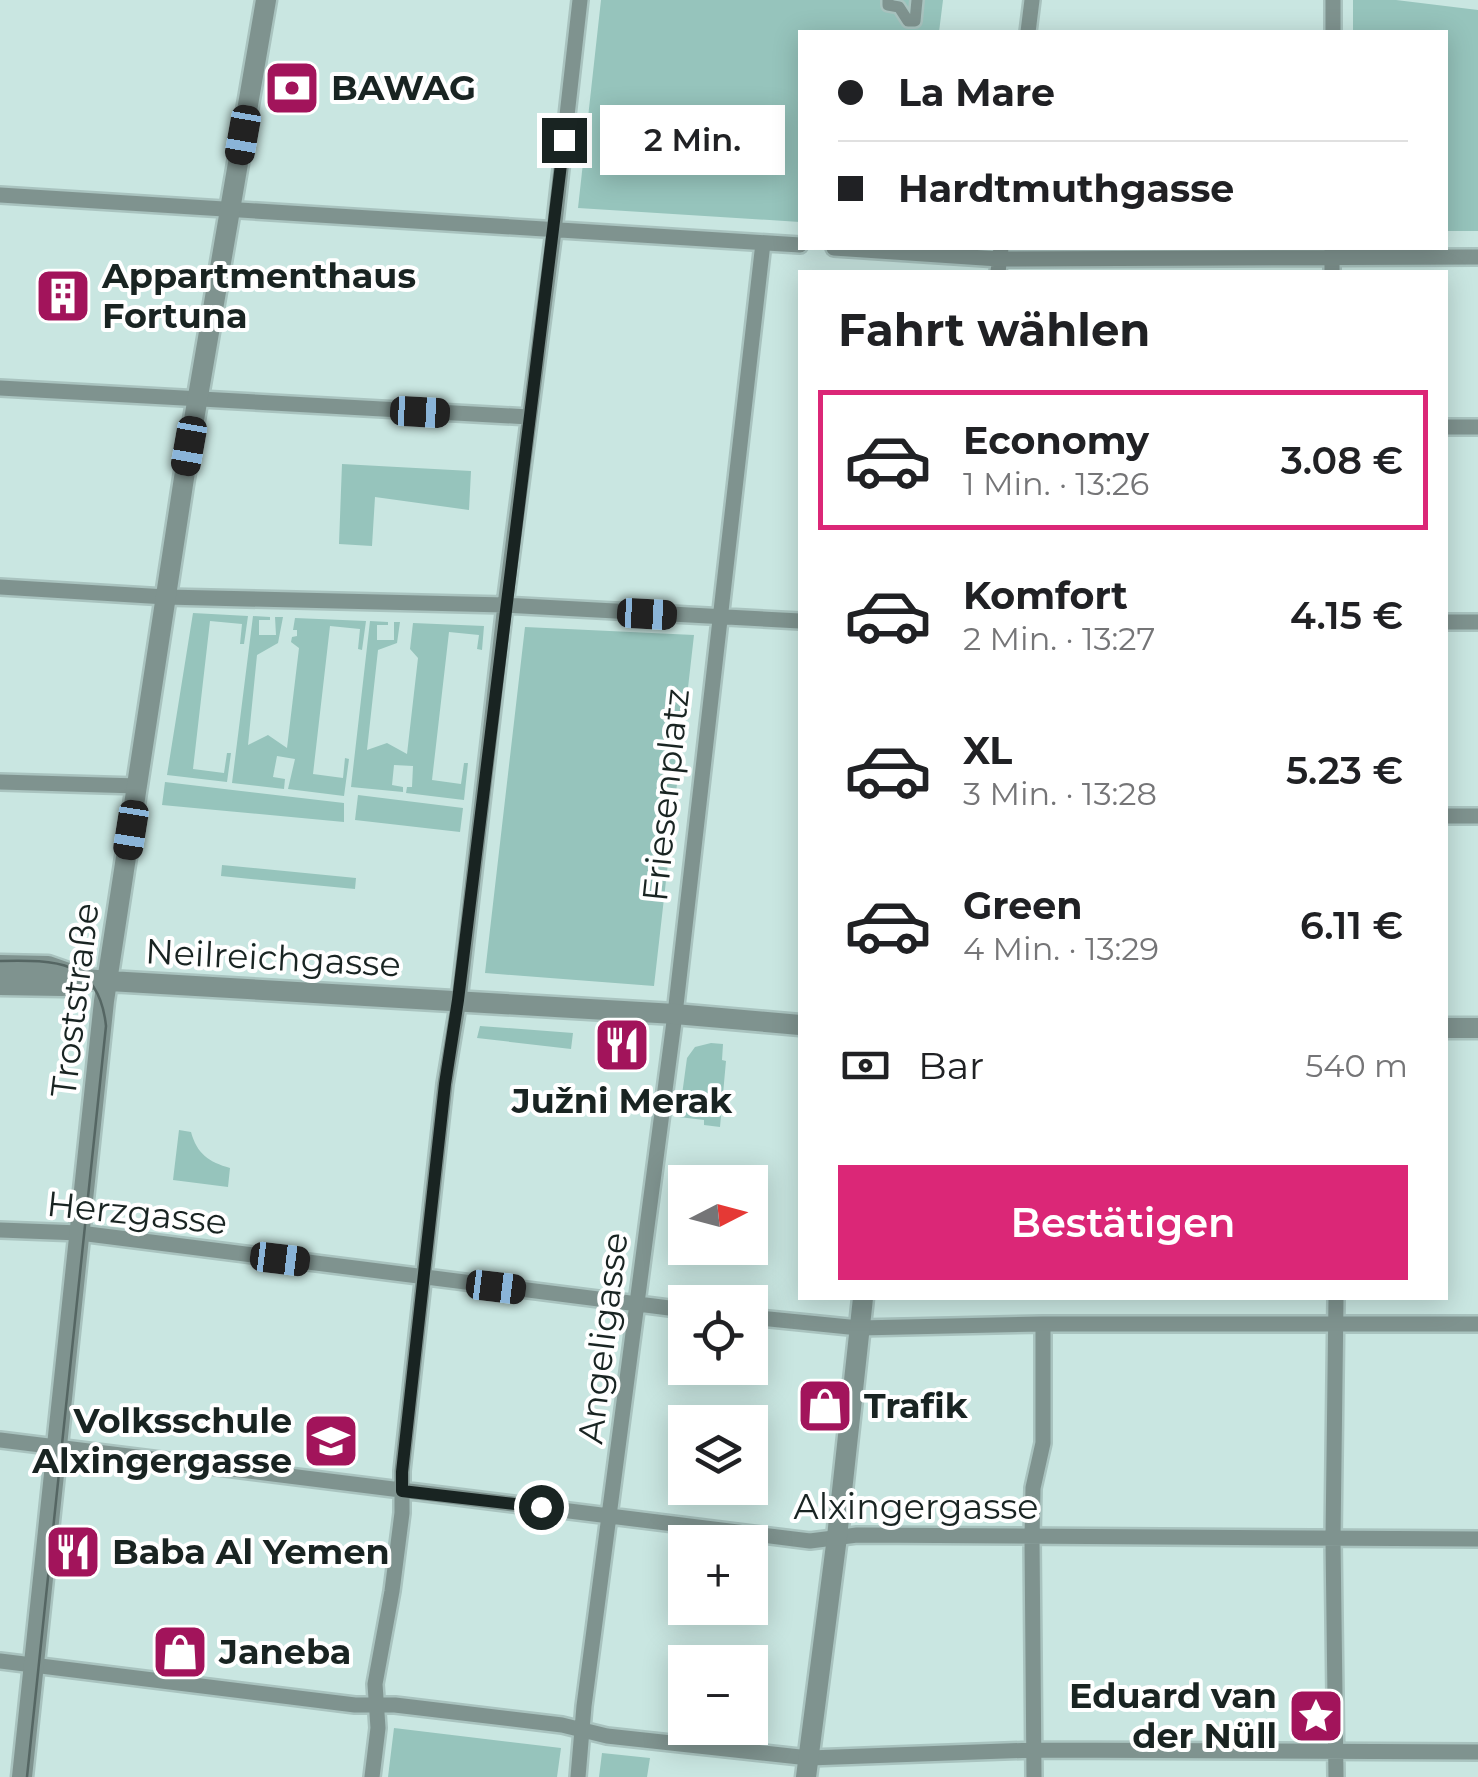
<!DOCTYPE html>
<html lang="de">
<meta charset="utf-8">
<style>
body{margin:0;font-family:Montserrat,sans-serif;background:#f6f6f6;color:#202124;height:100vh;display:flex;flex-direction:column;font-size:38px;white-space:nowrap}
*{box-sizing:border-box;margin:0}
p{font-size:32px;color:#757577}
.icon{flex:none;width:55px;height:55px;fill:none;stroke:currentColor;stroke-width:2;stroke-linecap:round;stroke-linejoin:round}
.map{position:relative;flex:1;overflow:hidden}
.sheet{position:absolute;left:798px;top:270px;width:650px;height:1030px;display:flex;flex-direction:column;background:#fff;border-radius:0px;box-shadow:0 5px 25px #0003}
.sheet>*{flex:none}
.hud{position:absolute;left:798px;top:30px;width:650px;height:220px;border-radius:0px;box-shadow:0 5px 25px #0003;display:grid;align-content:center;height:220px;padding:0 40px;background:#fff}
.needle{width:65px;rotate:84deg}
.buttons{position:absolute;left:668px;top:1165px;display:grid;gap:20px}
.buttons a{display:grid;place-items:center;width:100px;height:100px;border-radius:0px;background:#fff;box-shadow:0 5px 25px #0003;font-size:50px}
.end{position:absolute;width:45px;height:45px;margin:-22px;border:12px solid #192422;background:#fff;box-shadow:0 0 0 5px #fff}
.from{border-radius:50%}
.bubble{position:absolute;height:70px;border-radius:0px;background:#fff;box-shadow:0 5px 25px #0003;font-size:32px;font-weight:600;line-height:70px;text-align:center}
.car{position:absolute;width:30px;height:60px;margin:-30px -15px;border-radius:12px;box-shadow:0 0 8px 2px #0007;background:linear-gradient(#222 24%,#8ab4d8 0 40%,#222 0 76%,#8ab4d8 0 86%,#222 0)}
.hud b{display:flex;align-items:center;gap:35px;height:95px;font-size:38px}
.hud b+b{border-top:2px solid #e0e0e0}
.hud i{width:25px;height:25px;background:#202124}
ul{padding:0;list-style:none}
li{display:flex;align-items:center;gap:30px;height:140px;margin:0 20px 15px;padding:0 20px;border:5px solid transparent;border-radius:0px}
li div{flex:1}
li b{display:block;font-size:38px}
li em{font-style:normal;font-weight:600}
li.selected{border-color:#db2777}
li>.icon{width:90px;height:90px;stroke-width:1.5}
h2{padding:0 40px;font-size:45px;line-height:120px}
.pay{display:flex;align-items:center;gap:25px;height:110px;padding:0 40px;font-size:38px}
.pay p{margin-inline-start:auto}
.primary-button{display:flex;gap:20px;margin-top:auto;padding:20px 40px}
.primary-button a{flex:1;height:115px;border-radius:0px;background:#db2777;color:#fff;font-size:40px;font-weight:600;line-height:115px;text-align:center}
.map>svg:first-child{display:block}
.green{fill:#96c4bc}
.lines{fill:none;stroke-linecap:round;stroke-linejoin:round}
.pedestrian-casing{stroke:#a9c3bf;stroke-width:16}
.minor-casing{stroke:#a9c3bf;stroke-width:20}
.tertiary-casing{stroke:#a9c3bf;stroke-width:25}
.pedestrian{stroke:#7f938f;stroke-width:11}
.minor{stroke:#7f938f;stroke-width:15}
.tertiary{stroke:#7f938f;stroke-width:20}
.tram{stroke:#556663;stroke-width:2.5}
.route{stroke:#192422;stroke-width:12}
.labels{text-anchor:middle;stroke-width:8;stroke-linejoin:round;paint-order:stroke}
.poi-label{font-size:35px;font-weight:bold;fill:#192422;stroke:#fff;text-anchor:start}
.street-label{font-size:35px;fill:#192422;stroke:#fff}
</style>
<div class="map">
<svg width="1478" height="1777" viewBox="0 0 1478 1777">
<rect width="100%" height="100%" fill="#c9e6e1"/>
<!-- green -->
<path class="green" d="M 601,0 L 943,0 L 939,32 L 800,32 L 800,222 L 578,208 Z
M 1353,0 L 1396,0 L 1478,10 L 1478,231 L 1445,231 L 1445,32 L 1353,32 Z
M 342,464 L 471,471 L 469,510 L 375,497 L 372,546 L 339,544 Z
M 193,613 L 248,616 L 244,644 L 240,644 L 242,624 L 210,621 L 193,769 L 224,773 L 227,753 L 231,753 L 227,782 L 167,775 Z
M 253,616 L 270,617 L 270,620 L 259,620 L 259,635 L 276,635 L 275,617 L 283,617 L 278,643 L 257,655 L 248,745 L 268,735 L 287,748 L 299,648 L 291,642 L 292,637 L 297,636 L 297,630 L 293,630 L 295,618 L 366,621 L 362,650 L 358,649 L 360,629 L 330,626 L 313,774 L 343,778 L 345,758 L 349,759 L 344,796 L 288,789 L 295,759 L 277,756 L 273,777 L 285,779 L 284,789 L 232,783 Z
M 370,621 L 388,622 L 388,625 L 377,625 L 377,640 L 394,640 L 394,622 L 400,622 L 397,643 L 378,650 L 367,750 L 387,743 L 407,754 L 418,658 L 410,649 L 413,623 L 484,626 L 482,650 L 477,649 L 479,635 L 449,632 L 432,780 L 461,784 L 464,763 L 468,763 L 464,800 L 406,793 L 407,787 L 412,787 L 413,766 L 394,765 L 392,785 L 403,787 L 403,792 L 351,787 Z
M 525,627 L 694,635 L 654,986 L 485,973 Z
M 165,782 L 344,803 L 344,822 L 162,805 Z
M 358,795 L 463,808 L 460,832 L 355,820 Z
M 222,865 L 356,878 L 355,889 L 221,876 Z
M 480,1026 L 573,1033 L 571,1049 L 477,1038 Z
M 711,1043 L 723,1044 L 722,1060 L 726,1061 L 720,1127 L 704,1125 L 704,1120 L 679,1117 L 687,1058 L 695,1047 Z
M 179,1130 L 191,1132 C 197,1154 209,1162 230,1168 L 228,1187 L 173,1180 Z
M 394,1728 L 561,1748 L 557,1777 L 388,1777 Z
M 602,1753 L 650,1758 L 647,1777 L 599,1777 Z"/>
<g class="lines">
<!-- pedestrian casing -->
<g class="pedestrian-casing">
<path id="pedestrian" d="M 888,0 L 888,5 L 899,7 L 908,21 L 915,21 L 917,0"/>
</g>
<!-- minor casing -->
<g class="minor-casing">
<path id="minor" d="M 1028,32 L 1032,0
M 1333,32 L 1333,0
M 0,195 L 800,245
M 834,248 L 999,259 L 1478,257
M 998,272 L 1001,248
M 1332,272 L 1332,248
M 0,388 L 529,417
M 1445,427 L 1478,427
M 0,587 L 166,597 L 505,605 L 800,621
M 1445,622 L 1478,622
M 0,782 L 138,786
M 1445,816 L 1478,816
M 0,1230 L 80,1233 L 685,1310
M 750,1317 L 859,1328 L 1043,1324 L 1478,1324
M 0,1440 L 810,1541 L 857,1535 L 1478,1539
M 0,1661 L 355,1705 L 395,1705 L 562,1725 L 607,1736 L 809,1758 L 1035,1750 L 1478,1752
M 372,1777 L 378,1728 L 375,1684 L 392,1591 L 402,1513 L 402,1471 L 445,1084 L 459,1000 L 505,605 L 554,231 L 580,0
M 578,1777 L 584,1706 L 675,1014 L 763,243
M 1034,1777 L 1032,1538 L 1033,1488 L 1043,1443 L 1043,1324
M 1336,1777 L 1333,1539 L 1336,1298"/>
</g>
<!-- tertiary casing -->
<g class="tertiary-casing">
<path id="tertiary" d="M 0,965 L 48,966 L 85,979 L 109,981 L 675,1014 L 800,1025
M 0,985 L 63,986 L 85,979
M 1445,1028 L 1478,1028
M 22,1777 L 104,1001 L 184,478 L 266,0
M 806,1777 L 837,1537 L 863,1298"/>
</g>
<!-- pedestrian -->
<use href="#pedestrian" class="pedestrian"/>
<!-- minor -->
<use href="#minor" class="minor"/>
<!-- tertiary -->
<use href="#tertiary" class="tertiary"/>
<!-- tram -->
<path class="tram" d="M 0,961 C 55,960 99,959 106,1026 L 27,1777"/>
</g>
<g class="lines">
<!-- route -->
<path class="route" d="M 541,1507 L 402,1491 L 402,1472 L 445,1084 L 458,1000 L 564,140"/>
</g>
<!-- icons -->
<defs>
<g id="bank-square" transform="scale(2.875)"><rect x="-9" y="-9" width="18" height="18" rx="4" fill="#a2145b" stroke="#fff"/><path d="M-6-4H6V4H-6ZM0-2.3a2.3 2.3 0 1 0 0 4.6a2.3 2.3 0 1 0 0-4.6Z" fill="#fff"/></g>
<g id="building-square" transform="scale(2.875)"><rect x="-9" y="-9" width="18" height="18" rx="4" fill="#a2145b" stroke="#fff"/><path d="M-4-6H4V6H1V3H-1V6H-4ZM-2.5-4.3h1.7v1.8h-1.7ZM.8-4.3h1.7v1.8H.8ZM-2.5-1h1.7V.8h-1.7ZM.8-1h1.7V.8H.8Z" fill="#fff"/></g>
<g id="restaurant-square" transform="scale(2.875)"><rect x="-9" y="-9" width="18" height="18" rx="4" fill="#a2145b" stroke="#fff"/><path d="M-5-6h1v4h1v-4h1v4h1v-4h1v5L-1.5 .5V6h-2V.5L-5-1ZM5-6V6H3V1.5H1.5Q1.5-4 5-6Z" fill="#fff"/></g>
<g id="shop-square" transform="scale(2.875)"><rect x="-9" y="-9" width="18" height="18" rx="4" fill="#a2145b" stroke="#fff"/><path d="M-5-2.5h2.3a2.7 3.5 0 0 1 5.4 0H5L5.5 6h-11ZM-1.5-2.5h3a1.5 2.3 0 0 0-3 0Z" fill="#fff"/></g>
<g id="school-square" transform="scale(2.875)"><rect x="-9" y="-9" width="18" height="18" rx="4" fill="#a2145b" stroke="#fff"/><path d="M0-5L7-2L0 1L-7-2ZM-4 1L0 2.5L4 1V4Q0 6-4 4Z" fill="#fff"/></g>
<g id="sight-square" transform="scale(2.875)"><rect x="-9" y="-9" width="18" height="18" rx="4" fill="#a2145b" stroke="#fff"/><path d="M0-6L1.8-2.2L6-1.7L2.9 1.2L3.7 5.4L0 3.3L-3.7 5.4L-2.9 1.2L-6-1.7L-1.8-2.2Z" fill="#fff"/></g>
</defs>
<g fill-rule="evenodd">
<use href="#bank-square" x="292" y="88"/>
<use href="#building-square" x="63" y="296"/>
<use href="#restaurant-square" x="622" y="1045"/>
<use href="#shop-square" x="825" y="1406"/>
<use href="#school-square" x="331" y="1441"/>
<use href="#restaurant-square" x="73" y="1552"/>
<use href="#shop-square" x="180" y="1652"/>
<use href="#sight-square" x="1316" y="1716"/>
</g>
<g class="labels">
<!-- poi labels -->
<g class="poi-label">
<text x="331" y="100">BAWAG</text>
<text x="102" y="288">Appartmenthaus<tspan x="102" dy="40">Fortuna</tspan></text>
<text x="622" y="1113" text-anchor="middle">Južni Merak</text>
<text x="864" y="1418">Trafik</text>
<text x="292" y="1433" text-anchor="end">Volksschule<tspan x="292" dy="40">Alxingergasse</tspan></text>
<text x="112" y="1564">Baba Al Yemen</text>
<text x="219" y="1664">Janeba</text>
<text x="1277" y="1708" text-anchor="end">Eduard van<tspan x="1277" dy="40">der Nüll</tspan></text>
</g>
<!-- street labels -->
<g class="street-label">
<text transform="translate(666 795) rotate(-84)" y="12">Friesenplatz</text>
<text transform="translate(273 958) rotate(3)" y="12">Neilreichgasse</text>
<text transform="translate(75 1000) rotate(-83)" y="12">Troststraße</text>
<text transform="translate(137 1213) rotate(6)" y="12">Herzgasse</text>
<text transform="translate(603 1338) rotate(-83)" y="12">Angeligasse</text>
<text x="916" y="1519">Alxingergasse</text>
</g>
</g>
</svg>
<div class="buttons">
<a><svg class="needle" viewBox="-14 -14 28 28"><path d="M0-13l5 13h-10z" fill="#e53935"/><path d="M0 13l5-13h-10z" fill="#757577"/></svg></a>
<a><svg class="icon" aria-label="locate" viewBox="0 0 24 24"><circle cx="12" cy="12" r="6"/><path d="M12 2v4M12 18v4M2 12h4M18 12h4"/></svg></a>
<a><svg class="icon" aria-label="layers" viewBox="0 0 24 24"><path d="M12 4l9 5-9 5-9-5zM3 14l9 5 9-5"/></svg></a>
<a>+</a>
<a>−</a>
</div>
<i class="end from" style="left:541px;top:1507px"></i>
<i class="end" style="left:564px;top:140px"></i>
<div class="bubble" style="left:600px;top:105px;width:185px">2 Min.</div>
<i class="car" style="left:243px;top:135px;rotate:190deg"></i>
<i class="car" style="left:420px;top:412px;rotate:93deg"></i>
<i class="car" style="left:189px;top:446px;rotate:190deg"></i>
<i class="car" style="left:647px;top:614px;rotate:93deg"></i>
<i class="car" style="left:131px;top:830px;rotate:189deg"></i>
<i class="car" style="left:280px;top:1259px;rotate:97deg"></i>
<i class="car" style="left:496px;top:1287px;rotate:97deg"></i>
<div class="hud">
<b><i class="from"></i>La Mare</b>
<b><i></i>Hardtmuthgasse</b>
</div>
<section class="sheet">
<h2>Fahrt wählen</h2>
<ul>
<li class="selected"><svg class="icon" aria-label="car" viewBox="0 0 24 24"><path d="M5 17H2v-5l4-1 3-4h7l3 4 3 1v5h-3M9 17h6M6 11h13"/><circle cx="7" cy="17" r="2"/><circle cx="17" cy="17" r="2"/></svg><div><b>Economy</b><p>1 Min. · 13:26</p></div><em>3.08 €</em></li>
<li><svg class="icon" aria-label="car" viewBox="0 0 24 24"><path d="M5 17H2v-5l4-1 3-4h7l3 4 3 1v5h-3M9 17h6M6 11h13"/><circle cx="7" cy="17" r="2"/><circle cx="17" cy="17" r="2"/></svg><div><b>Komfort</b><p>2 Min. · 13:27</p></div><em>4.15 €</em></li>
<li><svg class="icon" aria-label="car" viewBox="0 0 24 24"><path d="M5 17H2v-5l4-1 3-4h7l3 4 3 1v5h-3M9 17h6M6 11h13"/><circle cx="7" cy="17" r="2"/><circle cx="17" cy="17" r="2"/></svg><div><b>XL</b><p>3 Min. · 13:28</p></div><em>5.23 €</em></li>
<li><svg class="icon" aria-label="car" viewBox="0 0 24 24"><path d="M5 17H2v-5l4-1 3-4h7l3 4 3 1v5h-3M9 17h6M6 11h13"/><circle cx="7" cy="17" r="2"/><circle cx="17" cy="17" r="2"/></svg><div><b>Green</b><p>4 Min. · 13:29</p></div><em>6.11 €</em></li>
</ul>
<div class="pay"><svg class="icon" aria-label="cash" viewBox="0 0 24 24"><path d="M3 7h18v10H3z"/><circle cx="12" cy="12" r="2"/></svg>Bar<p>540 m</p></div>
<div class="primary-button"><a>Bestätigen</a></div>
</section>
</div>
